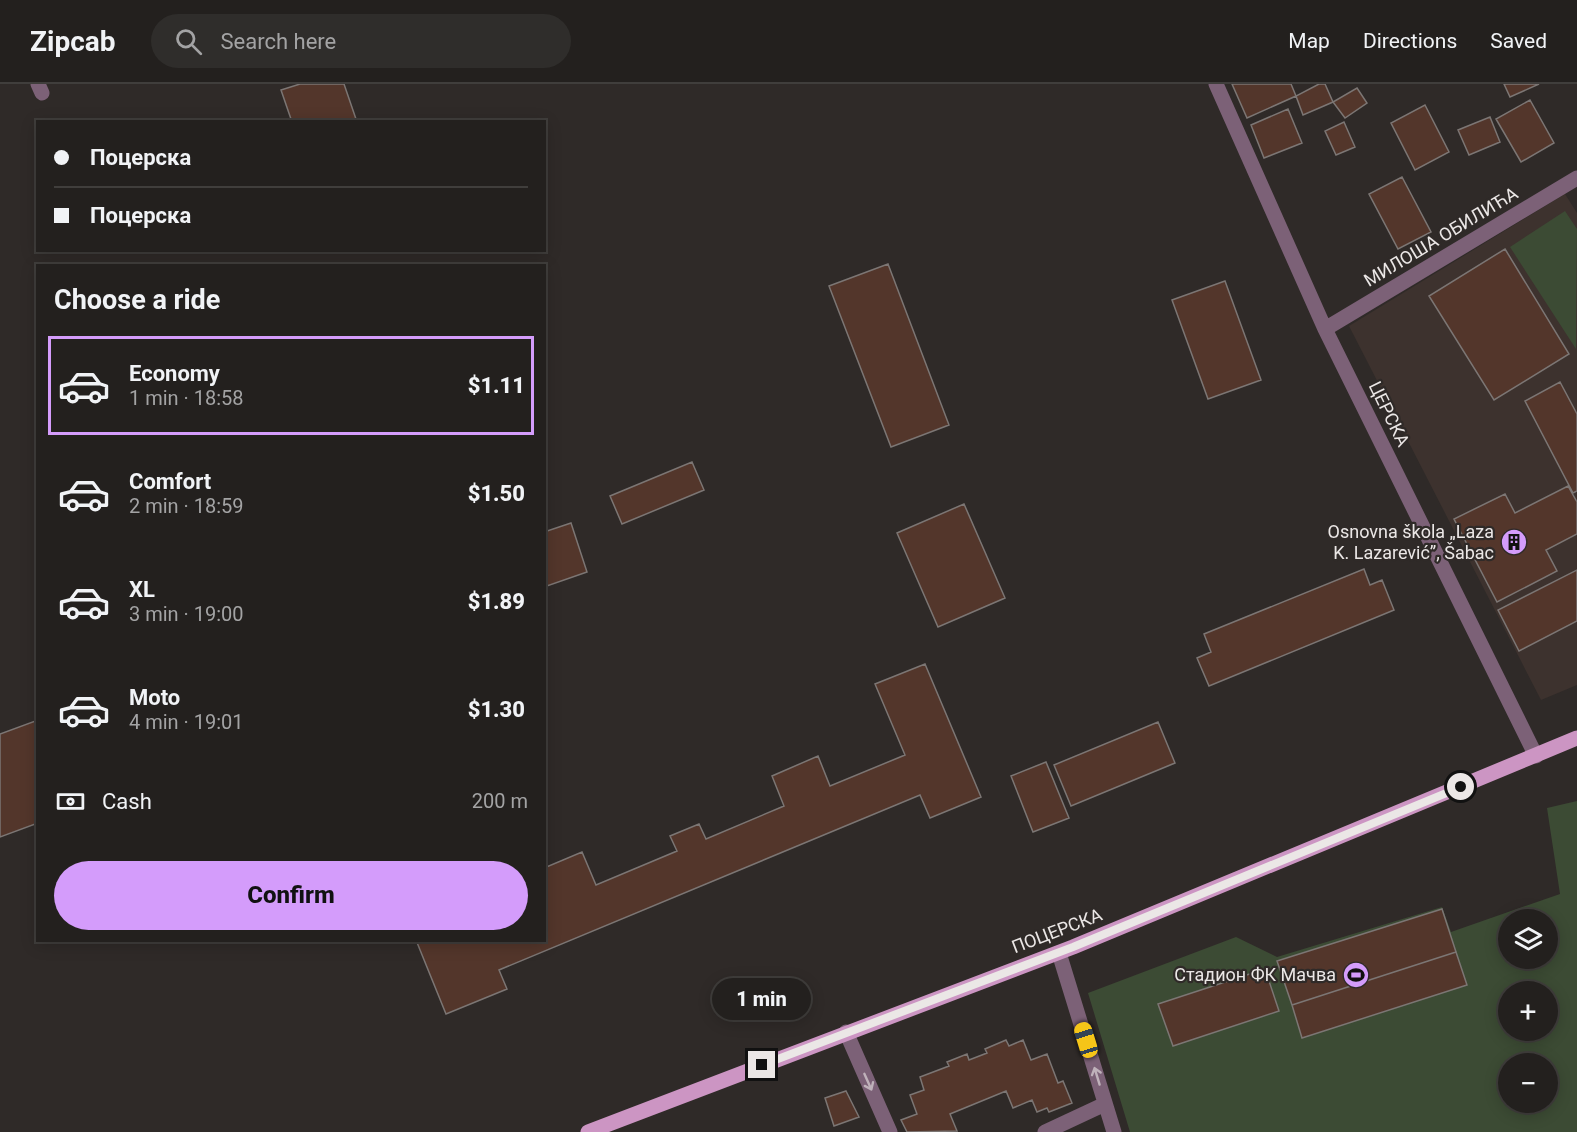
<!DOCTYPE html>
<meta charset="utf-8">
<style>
body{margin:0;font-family:Roboto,sans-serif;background:#2f2d2b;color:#f1f3f6;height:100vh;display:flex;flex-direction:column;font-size:22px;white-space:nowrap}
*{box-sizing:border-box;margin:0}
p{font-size:20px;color:#a3a3a4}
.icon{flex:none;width:33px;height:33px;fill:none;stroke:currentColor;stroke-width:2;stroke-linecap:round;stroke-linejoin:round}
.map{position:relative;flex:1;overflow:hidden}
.sheet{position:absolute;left:36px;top:180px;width:510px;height:678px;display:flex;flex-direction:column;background:#23201e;border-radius:0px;box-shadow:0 3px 15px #0003,0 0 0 2px #403e3c}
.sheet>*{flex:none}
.top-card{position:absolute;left:36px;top:36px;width:510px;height:132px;border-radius:0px;box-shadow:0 3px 15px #0003,0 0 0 2px #403e3c;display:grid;align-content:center;height:132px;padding:0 18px;background:#23201e}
.controls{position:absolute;left:1498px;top:825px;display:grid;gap:12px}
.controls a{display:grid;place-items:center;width:60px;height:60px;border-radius:50%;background:#23201e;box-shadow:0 3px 15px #0003,0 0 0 2px #403e3c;font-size:30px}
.end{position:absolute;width:27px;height:27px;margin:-14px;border:8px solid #ebe7e6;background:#111;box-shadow:0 0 0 3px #111}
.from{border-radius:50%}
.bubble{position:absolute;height:42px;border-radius:21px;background:#23201e;box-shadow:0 3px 15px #0003,0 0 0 2px #403e3c;font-size:20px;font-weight:800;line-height:42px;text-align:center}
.car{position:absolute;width:18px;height:36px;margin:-18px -9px;border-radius:8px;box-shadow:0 0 4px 2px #0007;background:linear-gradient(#f5c518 24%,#345 0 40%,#f5c518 0 76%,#345 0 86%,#f5c518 0)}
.top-card b{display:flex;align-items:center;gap:21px;height:57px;font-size:22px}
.top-card b+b{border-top:2px solid #403e3c}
.top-card i{width:15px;height:15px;background:#f1f3f6}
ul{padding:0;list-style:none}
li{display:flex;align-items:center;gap:18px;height:99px;margin:0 12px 9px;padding:0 6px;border:3px solid transparent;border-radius:0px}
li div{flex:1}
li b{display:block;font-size:22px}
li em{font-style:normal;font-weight:800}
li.on{border-color:#d49cfb}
li>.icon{width:54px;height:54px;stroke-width:1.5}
h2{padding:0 18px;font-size:27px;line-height:72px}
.pay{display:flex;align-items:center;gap:15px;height:66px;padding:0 18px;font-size:22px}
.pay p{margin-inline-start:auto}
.action{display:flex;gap:12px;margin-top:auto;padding:12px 18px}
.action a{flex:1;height:69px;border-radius:36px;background:#d49cfb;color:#111;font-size:24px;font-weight:800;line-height:69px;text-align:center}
header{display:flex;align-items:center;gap:36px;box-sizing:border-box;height:84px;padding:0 30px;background:#23201e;border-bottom:2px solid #403e3c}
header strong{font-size:28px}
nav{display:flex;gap:33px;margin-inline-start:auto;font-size:21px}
.search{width:420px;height:54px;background:#2f2d2b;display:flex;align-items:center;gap:15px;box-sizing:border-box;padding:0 21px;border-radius:33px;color:#a3a3a4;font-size:22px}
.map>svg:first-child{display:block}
.built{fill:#3d322e}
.green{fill:#3c4b34;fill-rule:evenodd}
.building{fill:#53362b;stroke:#7c7674;stroke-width:1.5}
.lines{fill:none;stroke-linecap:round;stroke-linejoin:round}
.minor{stroke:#7c6177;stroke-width:15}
.major{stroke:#cc95c3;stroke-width:15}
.oneway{stroke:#bfb1ba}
.route{stroke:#ebe7e6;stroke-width:8}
.labels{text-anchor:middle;stroke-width:4.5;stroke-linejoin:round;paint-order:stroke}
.street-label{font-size:18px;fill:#ebe7e6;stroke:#2f2a28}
.poi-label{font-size:18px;fill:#ebe7e6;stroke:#2f2a28;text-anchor:end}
</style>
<header>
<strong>Zipcab</strong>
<div class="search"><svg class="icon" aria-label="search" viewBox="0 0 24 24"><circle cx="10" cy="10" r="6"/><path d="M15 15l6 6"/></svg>Search here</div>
<nav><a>Map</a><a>Directions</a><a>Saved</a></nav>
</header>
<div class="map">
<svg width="1577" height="1048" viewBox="0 0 1577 1048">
<rect width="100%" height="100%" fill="#2f2a28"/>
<!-- built -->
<path class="built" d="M 1565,110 L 1577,129 L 1577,601 L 1541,616 L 1349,242 Z"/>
<!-- green -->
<path class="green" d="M 1565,127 L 1577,145 L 1576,265 L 1510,163 Z
M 1577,717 L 1577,1048 L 1130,1048 L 1088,909 L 1236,853 L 1277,873 L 1442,823 L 1451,848 L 1560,810 L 1547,724 ZM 1509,836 L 1548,836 L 1548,874 L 1509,874 ZM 1509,908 L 1548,908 L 1548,946 L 1509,946 ZM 1509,980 L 1548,980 L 1548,1018 L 1509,1018 Z"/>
<!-- building -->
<path class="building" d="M 300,0 L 344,0 L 357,38 L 292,38 L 281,6 Z
M 1232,0 L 1291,0 L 1296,12 L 1247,34 Z
M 1319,0 L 1325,0 L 1333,18 L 1303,31 L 1296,12 Z
M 1504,0 L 1539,0 L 1510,13 Z
M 1357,4 L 1367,19 L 1345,34 L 1333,18 Z
M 1530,16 L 1554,59 L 1521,78 L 1496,35 Z
M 1425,21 L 1449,68 L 1415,86 L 1391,39 Z
M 1288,25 L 1302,59 L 1264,74 L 1251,41 Z
M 1490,33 L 1500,58 L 1469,71 L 1458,46 Z
M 1344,38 L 1355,63 L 1336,71 L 1325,47 Z
M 1402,93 L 1431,148 L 1398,165 L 1369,110 Z
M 1505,165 L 1569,270 L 1494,316 L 1429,212 Z
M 888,180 L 949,341 L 891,363 L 829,202 Z
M 1225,197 L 1261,296 L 1208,315 L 1172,216 Z
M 1560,298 L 1577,330 L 1577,407 L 1573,409 L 1525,317 Z
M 692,378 L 704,406 L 622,440 L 610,412 Z
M 1568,402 L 1577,418 L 1577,450 L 1546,466 L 1557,487 L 1497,518 L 1454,435 L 1505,410 L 1515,429 Z
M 964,420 L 1005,514 L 938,543 L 897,449 Z
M 571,439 L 587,488 L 544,503 L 544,448 Z
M 1364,485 L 1370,501 L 1382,496 L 1394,526 L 1209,602 L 1197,574 L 1211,568 L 1204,550 Z
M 1577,486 L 1577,537 L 1519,567 L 1498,526 Z
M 925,580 L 981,713 L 930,734 L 920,711 L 499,886 L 507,905 L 446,930 L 416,856 L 544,856 L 544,784 L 582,768 L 596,801 L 677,767 L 670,752 L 699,740 L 706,755 L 784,722 L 772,692 L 818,672 L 830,702 L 905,671 L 875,600 Z
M 38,636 L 38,739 L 0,753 L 0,650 Z
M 1158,638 L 1175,679 L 1071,722 L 1054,681 Z
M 1046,678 L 1069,734 L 1033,748 L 1011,692 Z
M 1442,825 L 1456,868 L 1292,921 L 1277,877 Z
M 1456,868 L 1467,901 L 1302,954 L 1292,921 Z
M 1265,885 L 1279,927 L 1173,962 L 1158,920 Z
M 1006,956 L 1009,962 L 1023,956 L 1031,976 L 1047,970 L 1058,999 L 1063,997 L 1072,1019 L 1049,1028 L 1047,1024 L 1037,1028 L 1032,1016 L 1013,1024 L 1006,1007 L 950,1030 L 957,1047 L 907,1048 L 901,1036 L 917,1030 L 910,1011 L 924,1006 L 920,993 L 949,982 L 947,978 L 967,970 L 969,976 L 987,969 L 985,965 Z
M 846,1007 L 859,1033 L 834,1042 L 825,1014 Z"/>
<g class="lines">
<!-- minor -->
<path class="minor" d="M 38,0 L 42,9
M 1216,0 L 1325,245 L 1536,672
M 1325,245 L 1577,94
M 1059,869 L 1114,1048
M 846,948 L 890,1048
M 1045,1048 L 1105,1020"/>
<!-- major -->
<path class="major" d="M 588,1048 L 1073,863 L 1577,654"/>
</g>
<!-- one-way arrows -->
<defs><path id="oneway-shaft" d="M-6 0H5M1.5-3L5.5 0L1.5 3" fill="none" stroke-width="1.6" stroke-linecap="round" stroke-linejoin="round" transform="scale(1.5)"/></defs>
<g class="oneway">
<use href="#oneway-shaft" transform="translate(1097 992) rotate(-107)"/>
<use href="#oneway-shaft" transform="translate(868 998) rotate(66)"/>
</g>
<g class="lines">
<!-- route -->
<path class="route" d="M 762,981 L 1073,863 L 1461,703"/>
</g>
<!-- icons -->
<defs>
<g id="building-disc" transform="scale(1.35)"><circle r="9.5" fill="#d49cfb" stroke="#2f2a28"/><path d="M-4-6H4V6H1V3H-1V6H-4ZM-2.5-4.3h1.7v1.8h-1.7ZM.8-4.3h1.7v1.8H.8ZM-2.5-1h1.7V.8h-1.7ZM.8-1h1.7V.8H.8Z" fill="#111"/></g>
<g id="stadium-disc" transform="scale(1.35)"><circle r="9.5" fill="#d49cfb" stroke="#2f2a28"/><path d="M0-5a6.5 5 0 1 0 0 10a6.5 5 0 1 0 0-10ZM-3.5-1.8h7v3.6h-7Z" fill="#111"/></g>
</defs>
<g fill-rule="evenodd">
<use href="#building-disc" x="1514" y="458"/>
<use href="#stadium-disc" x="1356" y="891"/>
</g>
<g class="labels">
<!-- street labels -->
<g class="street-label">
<text transform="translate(1441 153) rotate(-31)" y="6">МИЛОША ОБИЛИЋА</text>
<text transform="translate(1389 330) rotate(64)" y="6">ЦЕРСКА</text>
<text transform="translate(1057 847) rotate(-21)" y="6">ПОЦЕРСКА</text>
</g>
<!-- poi labels -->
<g class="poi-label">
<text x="1494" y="454">Osnovna škola „Laza<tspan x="1494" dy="21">K. Lazarević”, Šabac</tspan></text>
<text x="1336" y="897">Стадион ФК Мачва</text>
</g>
</g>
</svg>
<div class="controls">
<a><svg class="icon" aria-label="layers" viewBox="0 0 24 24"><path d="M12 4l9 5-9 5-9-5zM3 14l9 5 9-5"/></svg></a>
<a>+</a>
<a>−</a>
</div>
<i class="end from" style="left:1461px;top:703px"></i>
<i class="end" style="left:762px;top:981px"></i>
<div class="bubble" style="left:712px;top:894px;width:99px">1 min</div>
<i class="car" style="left:1086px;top:956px;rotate:343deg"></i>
<div class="top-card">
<b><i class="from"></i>Поцерска</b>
<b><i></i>Поцерска</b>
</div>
<section class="sheet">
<h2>Choose a ride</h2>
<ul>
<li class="on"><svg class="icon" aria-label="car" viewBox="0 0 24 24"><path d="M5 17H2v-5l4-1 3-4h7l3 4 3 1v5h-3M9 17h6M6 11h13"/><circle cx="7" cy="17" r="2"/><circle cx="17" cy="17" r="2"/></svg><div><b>Economy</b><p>1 min · 18:58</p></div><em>$1.11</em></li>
<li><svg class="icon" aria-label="car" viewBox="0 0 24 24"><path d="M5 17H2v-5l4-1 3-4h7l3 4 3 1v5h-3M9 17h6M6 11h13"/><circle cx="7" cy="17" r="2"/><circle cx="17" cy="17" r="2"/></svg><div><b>Comfort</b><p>2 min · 18:59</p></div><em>$1.50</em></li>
<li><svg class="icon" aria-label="car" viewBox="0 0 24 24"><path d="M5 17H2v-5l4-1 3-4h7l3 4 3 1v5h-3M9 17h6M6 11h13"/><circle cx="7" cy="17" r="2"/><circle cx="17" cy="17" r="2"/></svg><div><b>XL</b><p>3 min · 19:00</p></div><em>$1.89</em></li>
<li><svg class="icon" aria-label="car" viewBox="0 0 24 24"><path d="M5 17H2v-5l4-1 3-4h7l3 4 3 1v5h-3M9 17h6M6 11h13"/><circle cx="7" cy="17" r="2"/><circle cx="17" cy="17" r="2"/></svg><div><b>Moto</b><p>4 min · 19:01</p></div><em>$1.30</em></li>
</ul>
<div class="pay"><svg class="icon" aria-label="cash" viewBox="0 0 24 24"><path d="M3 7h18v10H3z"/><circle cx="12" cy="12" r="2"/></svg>Cash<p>200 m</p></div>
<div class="action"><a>Confirm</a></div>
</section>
</div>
